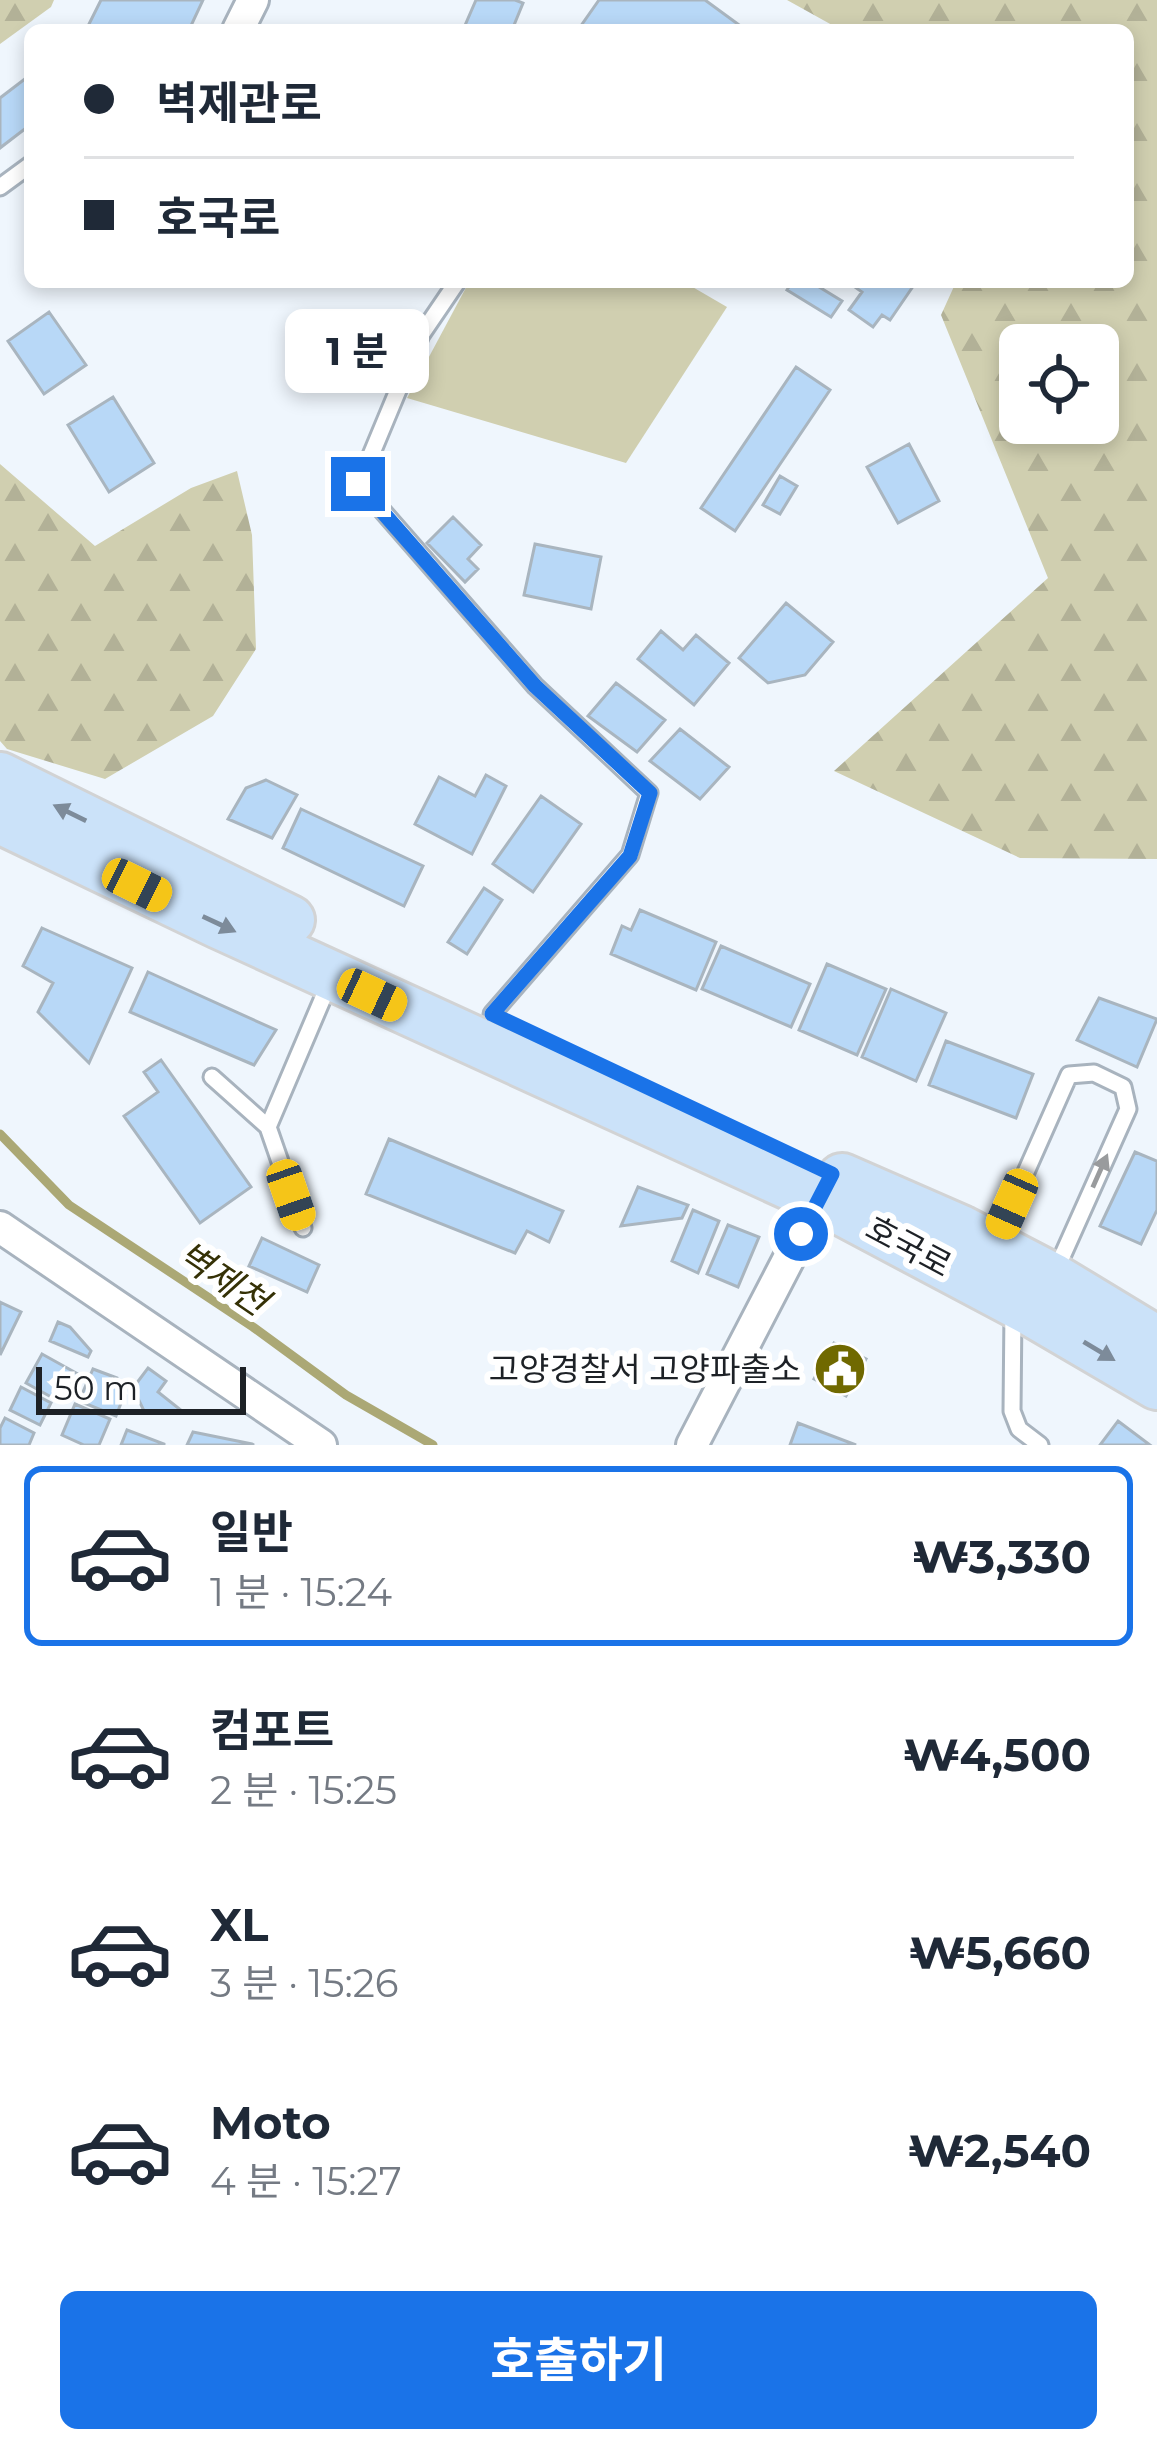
<!DOCTYPE html>
<html lang="ko">
<meta charset="utf-8">
<style>
body{margin:0;font-family:Montserrat,"Noto Sans KR",sans-serif;background:#f6f6f7;color:#1f2937;height:100vh;display:flex;flex-direction:column;font-size:45px;white-space:nowrap}
*{box-sizing:border-box;margin:0}
p{font-size:39px;color:#747a83}
.icon{flex:none;width:66px;height:66px;fill:none;stroke:currentColor;stroke-width:2;stroke-linecap:round;stroke-linejoin:round}
.map{position:relative;height:1445px;overflow:hidden}
.side{display:flex;flex-direction:column;background:#fff;flex:1}
.side>*{flex:none}
.top-card{position:absolute;left:24px;top:24px;width:1110px;height:264px;border-radius:18px;box-shadow:0 6px 18px #0003;display:grid;align-content:center;height:264px;padding:0 60px;background:#fff}
.tools{position:absolute;left:999px;top:324px;display:grid;gap:24px}
.tools a{display:grid;place-items:center;width:120px;height:120px;border-radius:18px;background:#fff;box-shadow:0 6px 18px #0003;font-size:60px}
.scale{position:absolute;left:36px;bottom:30px;width:210px;box-sizing:border-box;padding-left:12px;border:6px solid #1d2126;border-top:0;font-size:33px;line-height:42px;white-space:nowrap;color:#1d2126;-webkit-text-stroke:9px #fff;paint-order:stroke}
.end{position:absolute;width:54px;height:54px;margin:-27px;border:15px solid #1a73e8;background:#fff;box-shadow:0 0 0 6px #fff}
.from{border-radius:50%}
.bubble{position:absolute;height:84px;border-radius:18px;background:#fff;box-shadow:0 6px 18px #0003;font-size:39px;font-weight:700;line-height:84px;text-align:center}
.car{position:absolute;width:36px;height:72px;margin:-36px -18px;border-radius:15px;box-shadow:0 0 9px 3px #0007;background:linear-gradient(#f5c518 24%,#345 0 40%,#f5c518 0 76%,#345 0 86%,#f5c518 0)}
.top-card b{display:flex;align-items:center;gap:42px;height:114px;font-size:45px}
.top-card b+b{border-top:3px solid #e0e1e3}
.top-card i{width:30px;height:30px;background:#1f2937}
ul{padding:21px 0 0;list-style:none}
li{display:flex;align-items:center;gap:36px;height:180px;margin:0 24px 18px;padding:0 36px;border:6px solid transparent;border-radius:18px}
li div{flex:1}
li b{display:block;font-size:45px}
li em{font-style:normal;font-weight:700}
li.active{border-color:#1a73e8}
li>.icon{width:108px;height:108px;stroke-width:1.5}
.primary-button{display:flex;gap:24px;margin-top:auto;padding:24px 60px}
.primary-button a{flex:1;height:138px;border-radius:18px;background:#1a73e8;color:#fff;font-size:48px;font-weight:700;line-height:138px;text-align:center}
.map>svg:first-child{display:block}
.forest{fill:url(#forest-firs);fill-rule:evenodd}
.pitch{fill:#d0cfb0}
.lines{fill:none;stroke-linecap:round;stroke-linejoin:round}
.stream{stroke:#aba875;stroke-width:9}
.building{fill:#b8d8f7;stroke:#a9b5bf;stroke-width:3}
.lane-casing{stroke:#a8b3be;stroke-width:21}
.street-casing{stroke:#a8b3be;stroke-width:36}
.primary-casing{stroke:#d2d3d4;stroke-width:54}
.lane{stroke:#fff;stroke-width:15}
.street{stroke:#fff;stroke-width:30}
.primary{stroke:#cbe2f9;stroke-width:48}
.oneway{fill:#7d8b9a}
.oneway2{fill:#999b9d}
.route{stroke:#1a73e8;stroke-width:15}
.labels{text-anchor:middle;stroke-width:12;stroke-linejoin:round;paint-order:stroke}
.street-label{font-size:33px;fill:#1d2126;stroke:#fff}
.poi-label{font-size:33px;fill:#1d2126;stroke:#fff;text-anchor:end}
.water-label{font-size:36px;font-style:italic;fill:#353106;stroke:#fff}
</style>
<div class="map">
<svg width="1157" height="1445" viewBox="0 0 1157 1445">
<defs>
<pattern id="forest-firs" width="22" height="20" patternUnits="userSpaceOnUse" patternTransform="scale(3)"><rect width="22" height="20" fill="#d0cfb0"/><path d="M5 1l3.5 6h-7zM16 11l3.5 6h-7z" fill="#b2b197"/></pattern>
</defs>
<rect width="100%" height="100%" fill="#eff6fd"/>
<!-- forest -->
<path class="forest" d="M 0,0 L 54,0 L 51,7 L 0,44 Z
M 787,0 L 1157,0 L 1157,859 L 1020,858 L 834,771 L 1048,578 L 941,315 L 956,282 L 1128,282 L 1128,30 L 841,30 ZM 1098,345 L 1098,423 L 1020,423 L 1020,345 Z
M 0,464 L 95,546 L 191,488 L 237,471 L 252,535 L 256,649 L 213,716 L 105,779 L 7,749 L 0,741 Z"/>
<!-- pitch -->
<path class="pitch" d="M 469,282 L 684,282 L 727,307 L 626,463 L 407,398 Z"/>
<g class="lines">
<!-- stream -->
<path class="stream" d="M 0,1134 L 69,1205 L 253,1327 L 346,1395 L 433,1445"/>
</g>
<!-- building -->
<path class="building" d="M 101,0 L 203,0 L 189,30 L 102,30 L 89,24 Z
M 476,0 L 515,0 L 523,3 L 512,30 L 463,30 Z
M 599,0 L 705,0 L 746,30 L 578,30 Z
M 30,75 L 30,125 L 0,148 L 0,98 Z
M 792,282 L 811,282 L 842,301 L 831,317 L 787,290 Z
M 848,282 L 916,282 L 890,320 L 882,315 L 873,327 L 849,310 L 862,292 Z
M 49,312 L 86,365 L 44,394 L 8,341 Z
M 796,367 L 830,390 L 735,531 L 701,508 Z
M 113,397 L 154,463 L 109,492 L 68,425 Z
M 909,444 L 939,501 L 898,523 L 867,467 Z
M 780,476 L 797,486 L 780,514 L 763,505 Z
M 453,517 L 481,545 L 468,559 L 478,569 L 465,582 L 427,543 Z
M 535,544 L 601,557 L 591,609 L 524,595 Z
M 786,603 L 833,642 L 805,675 L 768,683 L 739,658 Z
M 661,631 L 683,650 L 696,635 L 729,663 L 694,705 L 638,659 Z
M 616,683 L 665,720 L 637,752 L 588,716 Z
M 680,729 L 729,767 L 700,799 L 650,761 Z
M 486,775 L 506,786 L 472,854 L 415,824 L 439,777 L 475,796 Z
M 266,780 L 297,795 L 272,838 L 228,819 L 246,788 Z
M 541,796 L 581,824 L 533,892 L 493,864 Z
M 301,809 L 423,866 L 404,906 L 283,848 Z
M 484,888 L 502,900 L 467,954 L 448,942 Z
M 640,910 L 716,942 L 696,990 L 611,954 L 622,926 L 631,930 Z
M 42,928 L 132,968 L 89,1063 L 38,1012 L 53,983 L 23,966 Z
M 721,946 L 810,984 L 791,1027 L 702,989 Z
M 827,964 L 886,989 L 857,1055 L 799,1030 Z
M 148,972 L 276,1030 L 254,1065 L 130,1012 Z
M 891,989 L 946,1013 L 916,1081 L 862,1057 Z
M 1099,998 L 1157,1019 L 1137,1067 L 1077,1040 Z
M 946,1041 L 1033,1074 L 1016,1118 L 929,1085 Z
M 161,1060 L 251,1187 L 200,1223 L 124,1116 L 158,1092 L 144,1072 Z
M 389,1139 L 563,1211 L 549,1242 L 527,1231 L 515,1253 L 366,1194 Z
M 1135,1152 L 1157,1161 L 1157,1210 L 1141,1244 L 1100,1226 Z
M 638,1187 L 688,1205 L 682,1218 L 621,1226 Z
M 693,1210 L 719,1221 L 698,1273 L 672,1261 Z
M 728,1225 L 759,1237 L 738,1287 L 707,1274 Z
M 262,1238 L 319,1265 L 307,1292 L 249,1266 Z
M 0,1302 L 21,1312 L 0,1355 Z
M 58,1322 L 70,1327 L 91,1351 L 88,1357 L 50,1341 Z
M 834,1343 L 866,1359 L 846,1396 L 814,1379 Z
M 42,1354 L 78,1374 L 70,1387 L 57,1391 L 53,1398 L 26,1383 Z
M 148,1368 L 166,1381 L 158,1392 L 182,1411 L 144,1411 L 133,1388 Z
M 93,1369 L 117,1378 L 123,1398 L 116,1416 L 79,1401 Z
M 21,1387 L 51,1403 L 40,1425 L 10,1410 Z
M 75,1404 L 110,1419 L 99,1445 L 84,1445 L 62,1435 Z
M 5,1418 L 34,1433 L 29,1445 L 0,1445 L 0,1428 Z
M 1118,1421 L 1150,1445 L 1100,1445 Z
M 798,1423 L 856,1445 L 790,1445 Z
M 127,1430 L 164,1444 L 164,1445 L 121,1445 Z
M 193,1432 L 252,1444 L 254,1445 L 187,1445 Z"/>
<g class="lines">
<!-- lane casing -->
<g class="lane-casing">
<path id="lane" d="M 0,187 L 30,165
M 457,282 L 421,335 L 359,484 L 535,686 L 649,793 L 630,855 L 492,1014
M 212,1077 L 268,1127 L 303,1228
M 268,1127 L 331,979
M 995,1242 L 1069,1075 L 1094,1073 L 1123,1087 L 1128,1109 L 1056,1270
M 1013,1310 L 1012,1411 L 1019,1429 L 1040,1445"/>
</g>
<!-- street casing -->
<g class="street-casing">
<path id="street" d="M 238,30 L 253,0
M 0,1227 L 321,1445
M 692,1445 L 827,1185"/>
</g>
<!-- primary casing -->
<g class="primary-casing">
<path id="primary" d="M 0,777 L 290,920
M 0,819 L 219,924 L 820,1199 L 1029,1310 L 1157,1385
M 842,1178 L 961,1230 L 1053,1278 L 1157,1341"/>
</g>
<!-- lane -->
<use href="#lane" class="lane"/>
<!-- street -->
<use href="#street" class="street"/>
<!-- primary -->
<use href="#primary" class="primary"/>
</g>
<!-- one-way arrows -->
<defs><path id="oneway-solid" d="M-6-.8H1V-3.2L6.5 0L1 3.2V.8H-6Z" transform="scale(3)"/></defs>
<g class="oneway">
<use href="#oneway-solid" transform="translate(70 813) rotate(-154)"/>
<use href="#oneway-solid" transform="translate(219 924) rotate(25)"/>
<use href="#oneway-solid" transform="translate(1099 1351) rotate(31)"/>
</g>
<use class="oneway2" href="#oneway-solid" transform="translate(1100 1171) rotate(-66)"/>
<g class="lines">
<!-- route -->
<path class="route" d="M 358,484 L 535,686 L 650,793 L 630,856 L 492,1014 L 832,1174 L 801,1234"/>
</g>
<!-- icons -->
<defs>
<g id="civic-disc" transform="scale(2.7)"><circle r="9.5" fill="#706900" stroke="#fff"/><path d="M-.6-6.5H3V-4.5H.6V-3L4-1V1h2V6H-6V1h2V-1L-.6-3ZM-1.2 2.5V6h2.4V2.5Z" fill="#fff"/></g>
</defs>
<g fill-rule="evenodd">
<use href="#civic-disc" x="840" y="1369"/>
</g>
<g class="labels">
<!-- street labels -->
<g class="street-label">
<text transform="translate(909 1246) rotate(28)" y="12">호국로</text>
</g>
<!-- poi labels -->
<g class="poi-label">
<text x="801" y="1381">고양경찰서 고양파출소</text>
</g>
<!-- water labels -->
<g class="water-label">
<text transform="translate(223 1278) rotate(34)" y="13">벽제천</text>
</g>
</g>
</svg>
<div class="tools">
<a><svg class="icon" aria-label="locate" viewBox="0 0 24 24"><circle cx="12" cy="12" r="6"/><path d="M12 2v4M12 18v4M2 12h4M18 12h4"/></svg></a>
</div>
<div class="scale">50 m</div>
<i class="end from" style="left:801px;top:1234px"></i>
<i class="end" style="left:358px;top:484px"></i>
<div class="bubble" style="left:285px;top:309px;width:144px">1 분</div>
<i class="car" style="left:137px;top:885px;rotate:116deg"></i>
<i class="car" style="left:372px;top:995px;rotate:115deg"></i>
<i class="car" style="left:291px;top:1195px;rotate:161deg"></i>
<i class="car" style="left:1012px;top:1204px;rotate:204deg"></i>
<div class="top-card">
<b><i class="from"></i>벽제관로</b>
<b><i></i>호국로</b>
</div>
</div>
<section class="side">
<ul>
<li class="active"><svg class="icon" aria-label="car" viewBox="0 0 24 24"><path d="M5 17H2v-5l4-1 3-4h7l3 4 3 1v5h-3M9 17h6M6 11h13"/><circle cx="7" cy="17" r="2"/><circle cx="17" cy="17" r="2"/></svg><div><b>일반</b><p>1 분 · 15:24</p></div><em>₩3,330</em></li>
<li><svg class="icon" aria-label="car" viewBox="0 0 24 24"><path d="M5 17H2v-5l4-1 3-4h7l3 4 3 1v5h-3M9 17h6M6 11h13"/><circle cx="7" cy="17" r="2"/><circle cx="17" cy="17" r="2"/></svg><div><b>컴포트</b><p>2 분 · 15:25</p></div><em>₩4,500</em></li>
<li><svg class="icon" aria-label="car" viewBox="0 0 24 24"><path d="M5 17H2v-5l4-1 3-4h7l3 4 3 1v5h-3M9 17h6M6 11h13"/><circle cx="7" cy="17" r="2"/><circle cx="17" cy="17" r="2"/></svg><div><b>XL</b><p>3 분 · 15:26</p></div><em>₩5,660</em></li>
<li><svg class="icon" aria-label="car" viewBox="0 0 24 24"><path d="M5 17H2v-5l4-1 3-4h7l3 4 3 1v5h-3M9 17h6M6 11h13"/><circle cx="7" cy="17" r="2"/><circle cx="17" cy="17" r="2"/></svg><div><b>Moto</b><p>4 분 · 15:27</p></div><em>₩2,540</em></li>
</ul>
<div class="primary-button"><a>호출하기</a></div>
</section>
